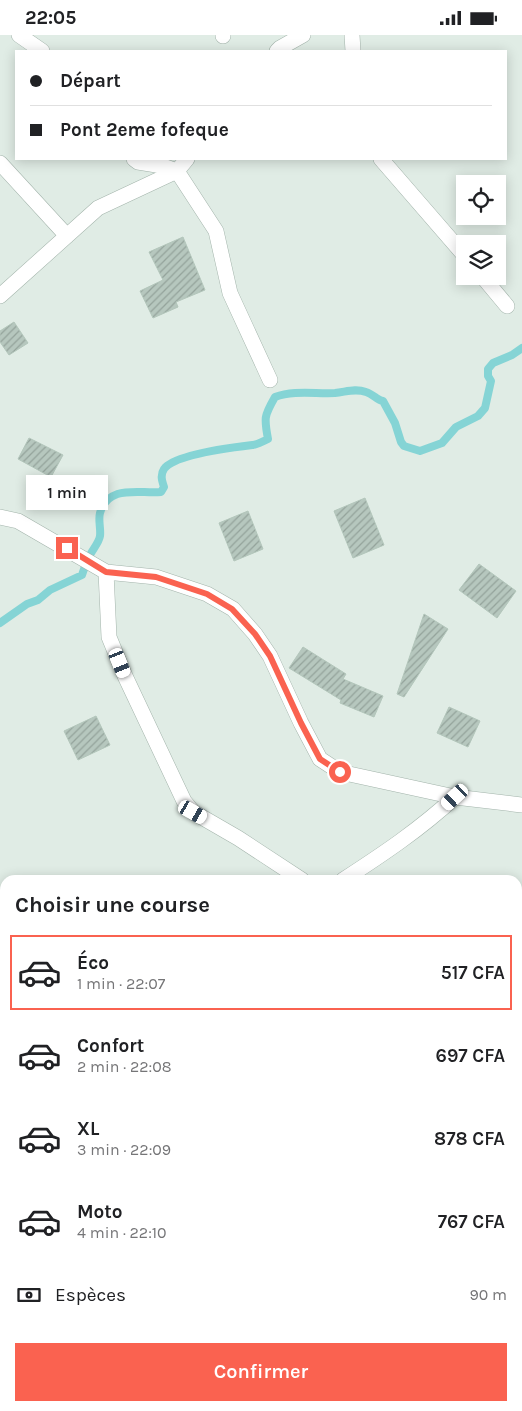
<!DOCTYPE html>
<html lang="fr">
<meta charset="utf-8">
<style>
body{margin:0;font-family:Karla,sans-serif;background:#f2f2f2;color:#202124;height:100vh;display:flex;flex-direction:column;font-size:19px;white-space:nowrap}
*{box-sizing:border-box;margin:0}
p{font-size:16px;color:#757577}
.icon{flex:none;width:28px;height:28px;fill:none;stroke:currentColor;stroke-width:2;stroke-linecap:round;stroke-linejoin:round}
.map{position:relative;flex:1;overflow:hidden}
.details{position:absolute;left:0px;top:840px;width:522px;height:536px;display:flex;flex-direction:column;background:#fff;border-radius:15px 15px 0 0;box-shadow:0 2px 12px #0003}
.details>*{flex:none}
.hud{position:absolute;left:15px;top:15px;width:492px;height:110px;border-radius:0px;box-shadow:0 2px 12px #0003;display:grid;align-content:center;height:110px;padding:0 15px;background:#fff}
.buttons{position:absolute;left:456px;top:140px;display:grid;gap:10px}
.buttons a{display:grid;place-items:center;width:50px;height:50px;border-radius:0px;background:#fff;box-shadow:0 2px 12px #0003;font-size:25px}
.end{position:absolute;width:22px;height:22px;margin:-11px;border:6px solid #fa6250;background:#fff;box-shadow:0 0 0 2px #fff}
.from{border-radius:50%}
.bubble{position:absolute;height:35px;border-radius:0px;background:#fff;box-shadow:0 2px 12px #0003;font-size:16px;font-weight:600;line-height:35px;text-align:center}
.car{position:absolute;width:15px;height:30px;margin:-15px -8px;border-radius:6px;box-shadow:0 0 4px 1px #0007;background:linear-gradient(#fff 24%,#345 0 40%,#fff 0 76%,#345 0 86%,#fff 0)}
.hud b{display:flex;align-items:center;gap:18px;height:48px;font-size:19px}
.hud b+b{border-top:1px solid #e0e0e0}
.hud i{width:12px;height:12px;background:#202124}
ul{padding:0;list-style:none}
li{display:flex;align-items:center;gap:15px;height:75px;margin:0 10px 8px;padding:0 5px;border:2px solid transparent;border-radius:0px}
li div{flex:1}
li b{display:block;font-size:19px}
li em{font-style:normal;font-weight:600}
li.active{border-color:#fa6250}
li>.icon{width:45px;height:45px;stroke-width:1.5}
h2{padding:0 15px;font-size:22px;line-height:60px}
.pay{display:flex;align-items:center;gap:12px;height:55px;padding:0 15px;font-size:19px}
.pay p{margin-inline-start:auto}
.cta{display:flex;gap:10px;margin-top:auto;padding:10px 15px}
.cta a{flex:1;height:58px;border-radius:0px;background:#fa6250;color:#fff;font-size:20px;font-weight:600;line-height:58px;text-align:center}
.status{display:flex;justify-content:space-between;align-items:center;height:35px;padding:0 25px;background:#fff;direction:ltr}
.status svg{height:14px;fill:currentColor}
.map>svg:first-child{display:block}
.grass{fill:url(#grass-dots)}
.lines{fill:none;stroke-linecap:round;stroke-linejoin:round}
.stream{stroke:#85d4d5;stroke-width:8}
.building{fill:url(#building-hatch);stroke:#b3c6bb}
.minor-casing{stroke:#a3b4ab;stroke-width:16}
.minor{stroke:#fff;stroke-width:15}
.route{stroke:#fa6250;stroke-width:6}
</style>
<div class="status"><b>22:05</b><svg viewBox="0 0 49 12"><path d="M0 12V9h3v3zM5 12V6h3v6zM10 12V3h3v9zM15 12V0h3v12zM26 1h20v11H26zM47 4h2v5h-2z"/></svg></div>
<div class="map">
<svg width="522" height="1376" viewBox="0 0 522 1376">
<defs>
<pattern id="grass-dots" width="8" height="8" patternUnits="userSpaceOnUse" patternTransform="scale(1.25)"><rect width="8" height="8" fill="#b8dfbd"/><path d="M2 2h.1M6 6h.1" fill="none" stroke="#9ec0a3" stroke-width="1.8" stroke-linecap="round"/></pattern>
<pattern id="building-hatch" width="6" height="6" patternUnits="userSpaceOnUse" patternTransform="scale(1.25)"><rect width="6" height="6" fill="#b6c7be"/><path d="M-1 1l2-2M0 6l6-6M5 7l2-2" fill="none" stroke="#94a39b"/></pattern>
</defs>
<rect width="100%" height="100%" fill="#e0ece5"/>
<!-- grass -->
<path class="grass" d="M 518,901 L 522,902 L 522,1376 L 134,1376 L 132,1371 L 518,1371 Z"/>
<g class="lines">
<!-- stream -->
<path class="stream" d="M 0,588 L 27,569 L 38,565 L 50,555 L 82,540 C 84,534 86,528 89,522 C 92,515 99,508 100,501 C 101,494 98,485 100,478 C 108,449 139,459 161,457 L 164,452 C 162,446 160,440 164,434 C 175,419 236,412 253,410 C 258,409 264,406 268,404 C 264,383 264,381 275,362 C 294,355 315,359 335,358 C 346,357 355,353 366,357 C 373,359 377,365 383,366 L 395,388 L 401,407 L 404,411 L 420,416 L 442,408 L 456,392 L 478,381 L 485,373 L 491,346 L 488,341 L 488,334 L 493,328 L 512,320 L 522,313"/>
</g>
<!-- building -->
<path class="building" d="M 183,202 L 205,255 L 176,267 L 178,272 L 153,283 L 140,256 L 163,245 L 149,217 Z
M 14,287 L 28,308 L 9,320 L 0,307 L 0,296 Z
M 29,403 L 63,420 L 51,442 L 18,424 Z
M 365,463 L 384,510 L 353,523 L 334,476 Z
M 248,476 L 263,514 L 234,526 L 219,488 Z
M 479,529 L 516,556 L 497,583 L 459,555 Z
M 424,579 L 448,594 L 404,662 L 397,659 Z
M 303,612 L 346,639 L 343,644 L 383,661 L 374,682 L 340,668 L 341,665 L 289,633 Z
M 449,672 L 480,686 L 468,712 L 437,698 Z
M 96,681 L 110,710 L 78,725 L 64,696 Z"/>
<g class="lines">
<!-- minor casing -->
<g class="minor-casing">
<path id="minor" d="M 19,0 L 42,16
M 352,0 L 353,16
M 223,1 L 223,0
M 277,16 L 280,13 L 303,0
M 134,124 L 138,127 L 163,131 L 177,136 L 216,196 L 230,258 L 270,345
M 381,124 L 465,221
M 0,128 L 67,201
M 482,241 L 507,271
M 0,261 L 98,173 L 177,136 L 187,124
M 0,482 L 18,486 L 106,537 L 156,542 L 207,559 L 233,574 L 255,599 L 270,621 L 301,688 L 320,724 L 340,737 L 455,762 L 522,770
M 106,537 L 109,602 L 125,641 L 184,766 L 193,777 L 238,803 L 302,845
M 343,845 C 383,819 419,795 455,762
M 518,1035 L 522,1039"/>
</g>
<!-- minor -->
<use href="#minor" class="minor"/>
</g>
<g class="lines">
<!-- route -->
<path class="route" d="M 67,513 L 106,537 L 156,542 L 207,559 L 232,574 L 255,599 L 270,621 L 301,688 L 320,724 L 340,737"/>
</g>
</svg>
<div class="buttons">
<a><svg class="icon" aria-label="locate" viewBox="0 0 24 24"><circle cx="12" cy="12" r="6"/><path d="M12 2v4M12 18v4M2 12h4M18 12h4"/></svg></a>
<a><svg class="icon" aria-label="layers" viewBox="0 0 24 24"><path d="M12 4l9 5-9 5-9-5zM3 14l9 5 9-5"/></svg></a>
</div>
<i class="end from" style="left:340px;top:737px"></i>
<i class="end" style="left:67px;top:513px"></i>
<div class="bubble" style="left:26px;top:440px;width:82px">1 min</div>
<i class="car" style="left:120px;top:628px;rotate:158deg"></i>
<i class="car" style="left:455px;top:762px;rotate:227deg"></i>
<i class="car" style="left:193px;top:777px;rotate:120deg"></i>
<div class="hud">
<b><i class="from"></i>Départ</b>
<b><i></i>Pont 2eme fofeque</b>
</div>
<section class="details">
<h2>Choisir une course</h2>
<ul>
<li class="active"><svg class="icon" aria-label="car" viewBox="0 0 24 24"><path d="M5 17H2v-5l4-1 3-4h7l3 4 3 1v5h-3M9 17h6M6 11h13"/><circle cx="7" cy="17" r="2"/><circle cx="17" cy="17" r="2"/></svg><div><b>Éco</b><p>1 min · 22:07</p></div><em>517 CFA</em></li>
<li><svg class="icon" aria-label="car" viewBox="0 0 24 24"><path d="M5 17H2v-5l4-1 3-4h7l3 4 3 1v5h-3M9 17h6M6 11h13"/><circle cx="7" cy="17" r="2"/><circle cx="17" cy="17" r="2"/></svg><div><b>Confort</b><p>2 min · 22:08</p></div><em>697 CFA</em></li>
<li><svg class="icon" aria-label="car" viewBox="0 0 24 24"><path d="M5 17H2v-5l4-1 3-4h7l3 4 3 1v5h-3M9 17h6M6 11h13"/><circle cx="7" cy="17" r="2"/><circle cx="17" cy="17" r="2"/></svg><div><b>XL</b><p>3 min · 22:09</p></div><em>878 CFA</em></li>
<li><svg class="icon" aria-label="car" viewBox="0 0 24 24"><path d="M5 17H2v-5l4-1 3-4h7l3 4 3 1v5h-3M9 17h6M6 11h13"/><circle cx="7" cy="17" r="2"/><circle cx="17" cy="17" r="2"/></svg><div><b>Moto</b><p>4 min · 22:10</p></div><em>767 CFA</em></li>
</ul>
<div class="pay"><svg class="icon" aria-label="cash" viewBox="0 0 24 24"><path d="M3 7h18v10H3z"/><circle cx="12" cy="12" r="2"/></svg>Espèces<p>90 m</p></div>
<div class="cta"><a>Confirmer</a></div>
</section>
</div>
